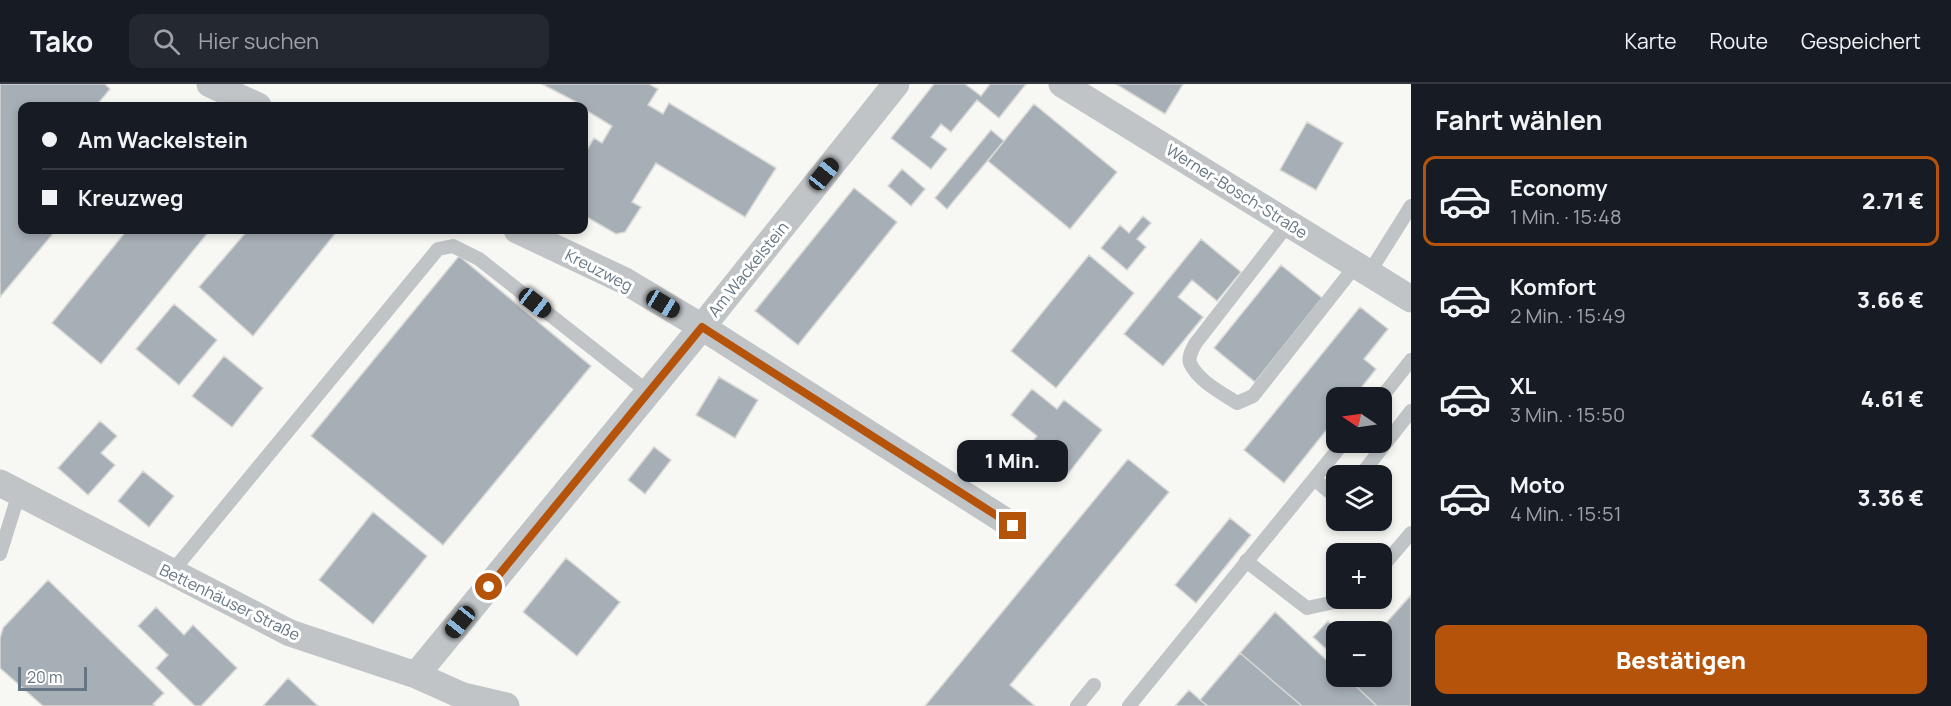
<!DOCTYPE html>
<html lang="de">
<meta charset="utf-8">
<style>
body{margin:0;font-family:Manrope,sans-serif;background:#242831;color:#f1f3f6;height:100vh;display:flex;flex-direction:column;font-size:22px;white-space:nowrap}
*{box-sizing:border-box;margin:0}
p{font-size:20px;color:#9ea1a6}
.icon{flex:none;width:33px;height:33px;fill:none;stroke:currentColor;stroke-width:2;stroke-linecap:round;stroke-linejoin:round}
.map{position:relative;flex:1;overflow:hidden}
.drawer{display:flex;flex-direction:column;background:#171b24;width:540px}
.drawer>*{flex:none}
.guide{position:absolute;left:18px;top:18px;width:570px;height:132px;border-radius:12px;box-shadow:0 3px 9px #0003;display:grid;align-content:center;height:132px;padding:0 24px;background:#171b24}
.needle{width:39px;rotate:283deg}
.tools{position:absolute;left:1326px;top:303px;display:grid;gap:12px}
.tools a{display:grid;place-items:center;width:66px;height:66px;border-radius:12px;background:#171b24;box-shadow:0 3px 9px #0003;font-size:30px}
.scale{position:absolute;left:18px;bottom:15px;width:69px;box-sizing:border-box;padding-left:6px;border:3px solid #667684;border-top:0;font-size:16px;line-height:21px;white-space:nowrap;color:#667684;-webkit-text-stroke:4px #fff;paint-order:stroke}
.end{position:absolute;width:27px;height:27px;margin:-14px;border:8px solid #b45309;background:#fff;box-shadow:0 0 0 3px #fff}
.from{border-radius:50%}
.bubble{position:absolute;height:42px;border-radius:12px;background:#171b24;box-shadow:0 3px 9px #0003;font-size:20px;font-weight:800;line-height:42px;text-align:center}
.car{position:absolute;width:18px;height:36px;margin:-18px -9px;border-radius:8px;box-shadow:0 0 4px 2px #0007;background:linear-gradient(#222 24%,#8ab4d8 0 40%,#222 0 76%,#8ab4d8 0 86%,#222 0)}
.guide b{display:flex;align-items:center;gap:21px;height:57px;font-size:22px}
.guide b+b{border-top:2px solid #363941}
.guide i{width:15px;height:15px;background:#f1f3f6}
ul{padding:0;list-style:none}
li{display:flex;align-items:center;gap:18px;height:90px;margin:0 12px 9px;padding:0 12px;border:3px solid transparent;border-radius:12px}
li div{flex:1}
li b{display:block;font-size:22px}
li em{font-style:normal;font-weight:800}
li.current{border-color:#b45309}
li>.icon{width:54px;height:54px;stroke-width:1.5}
h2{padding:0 24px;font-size:27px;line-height:72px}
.primary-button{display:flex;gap:12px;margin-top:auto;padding:12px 24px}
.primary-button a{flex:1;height:69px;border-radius:12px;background:#b45309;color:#fff;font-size:24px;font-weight:800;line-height:69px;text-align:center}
header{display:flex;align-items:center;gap:36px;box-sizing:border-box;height:84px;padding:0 30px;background:#171b24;border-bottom:2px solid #363941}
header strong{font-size:28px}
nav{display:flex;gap:33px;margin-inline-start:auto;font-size:21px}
.search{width:420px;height:54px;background:#242831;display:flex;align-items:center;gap:15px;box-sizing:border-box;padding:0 21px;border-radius:12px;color:#9ea1a6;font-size:22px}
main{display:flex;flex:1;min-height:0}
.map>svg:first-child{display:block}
.building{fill:#a6afb5;stroke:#d8d8d6;stroke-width:1.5}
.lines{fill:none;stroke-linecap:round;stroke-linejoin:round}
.lane{stroke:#c0c4c7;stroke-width:14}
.street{stroke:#c0c4c7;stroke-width:27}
.route{stroke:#b45309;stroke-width:8}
.labels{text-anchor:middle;stroke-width:6;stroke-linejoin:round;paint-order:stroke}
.street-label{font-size:16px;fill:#667684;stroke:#fff}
</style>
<header>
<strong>Tako</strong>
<div class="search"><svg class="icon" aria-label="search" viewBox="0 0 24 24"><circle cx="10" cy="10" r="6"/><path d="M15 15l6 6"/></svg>Hier suchen</div>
<nav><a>Karte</a><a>Route</a><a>Gespeichert</a></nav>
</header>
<main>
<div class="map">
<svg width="1411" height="622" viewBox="0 0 1411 622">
<rect width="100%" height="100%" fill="#f7f7f3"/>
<!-- building -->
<path class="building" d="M 0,0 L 105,0 L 110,5 L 96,22 L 22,22 L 22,146 L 56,146 L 0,213 Z
M 542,0 L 649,0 L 658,5 L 648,21 L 663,30 L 669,19 L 776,84 L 745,133 L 656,79 L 632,118 L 641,123 L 625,148 L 616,150 L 587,133 L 584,139 L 584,71 L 594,54 L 602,59 L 612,42 L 584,25 L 584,22 Z
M 934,0 L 965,0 L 981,12 L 990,0 L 1026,0 L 999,34 L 977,16 L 951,48 L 941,40 L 931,53 L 947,65 L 931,85 L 891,54 Z
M 1116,0 L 1183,0 L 1165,30 Z
M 1034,20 L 1117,88 L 1070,145 L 988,77 Z
M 1307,38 L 1343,59 L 1316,106 L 1280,86 Z
M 991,46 L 1004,57 L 947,125 L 935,114 Z
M 902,85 L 925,105 L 911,122 L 888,102 Z
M 854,104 L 897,138 L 798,261 L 755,227 Z
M 1143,132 L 1151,139 L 1137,155 L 1146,163 L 1127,186 L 1101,164 L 1120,141 L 1129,149 Z
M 127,146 L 210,146 L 101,280 L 52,239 Z
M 248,146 L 338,146 L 253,252 L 199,203 Z
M 1201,155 L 1241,188 L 1217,217 L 1192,196 L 1178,213 L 1203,233 L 1163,282 L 1124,250 Z
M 1089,171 L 1134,209 L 1056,304 L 1011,267 Z
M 459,172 L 591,282 L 443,461 L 311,352 Z
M 1281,181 L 1322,214 L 1255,298 L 1214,264 Z
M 174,220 L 217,256 L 179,301 L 136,265 Z
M 1360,223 L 1388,245 L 1364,275 L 1376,285 L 1353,314 L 1336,314 L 1336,334 L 1284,399 L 1244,366 Z
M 224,272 L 263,304 L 232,343 L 192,312 Z
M 719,293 L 758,316 L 735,354 L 696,331 Z
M 1032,305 L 1057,325 L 1064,316 L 1102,346 L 1064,395 L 1026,366 L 1037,352 L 1011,331 Z
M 100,337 L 117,352 L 101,369 L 115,381 L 88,411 L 58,384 Z
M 654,363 L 671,376 L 645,410 L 628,396 Z
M 1128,375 L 1169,408 L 1010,601 L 1035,622 L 925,622 Z
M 143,387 L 174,412 L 149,443 L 118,417 Z
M 373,428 L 427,472 L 373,540 L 319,496 Z
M 1230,434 L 1251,451 L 1196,519 L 1175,501 Z
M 566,474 L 620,518 L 577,572 L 523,528 Z
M 48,496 L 164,609 L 153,620 L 155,622 L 43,622 L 0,584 L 0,554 L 3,544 Z
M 1411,511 L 1411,622 L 1377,622 L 1345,592 L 1382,592 L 1382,548 L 1378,548 Z
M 156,523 L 184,551 L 193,541 L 237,584 L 201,622 L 195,622 L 156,584 L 168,571 L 138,542 Z
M 1275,528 L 1336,585 L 1336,592 L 1345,592 L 1377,622 L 1302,622 L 1240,569 Z
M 1328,537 L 1340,548 L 1336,548 L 1336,574 L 1313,553 Z
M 1240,569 L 1302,622 L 1208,622 L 1200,616 Z
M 288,594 L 318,622 L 263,622 Z
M 1189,606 L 1200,616 L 1208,622 L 1175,622 Z"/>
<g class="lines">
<!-- lane -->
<path class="lane" d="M 1289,139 L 1195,260 C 1192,266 1188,273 1190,279 C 1198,297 1222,309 1237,319 L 1253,312 L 1356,181
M 1369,189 L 1411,122
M 1381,314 L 1411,276
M 1360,392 L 1411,327
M 1314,395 L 1344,358
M 0,470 L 19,409
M 1246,477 L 1307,524 L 1353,514
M 1382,483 L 1411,449
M 171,489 L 438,165 L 453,162 L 479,175 L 648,308
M 1077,622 L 1094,601
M 1129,622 L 1314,395 L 1336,413"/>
<!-- street -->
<path class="street" d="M 210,0 L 258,22
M 1062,0 L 1411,215
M 517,146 L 625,197 L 702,243 L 1013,442
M 0,399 L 290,549 L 416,591 L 463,612 L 506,622
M 416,591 L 702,243 L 896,0"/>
</g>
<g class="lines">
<!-- route -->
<path class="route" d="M 489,503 L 702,243 L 1013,442"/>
</g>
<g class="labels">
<!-- street labels -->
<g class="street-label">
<text transform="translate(1237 107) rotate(32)" y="6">Werner-Bosch-Straße</text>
<text transform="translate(748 185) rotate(-51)" y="6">Am Wackelstein</text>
<text transform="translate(599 186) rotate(27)" y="6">Kreuzweg</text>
<text transform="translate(230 518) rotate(26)" y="6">Bettenhäuser Straße</text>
</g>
</g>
</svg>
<div class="tools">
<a><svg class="needle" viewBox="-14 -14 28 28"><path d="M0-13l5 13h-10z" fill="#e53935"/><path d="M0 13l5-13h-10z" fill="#9ea1a6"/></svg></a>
<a><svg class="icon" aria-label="layers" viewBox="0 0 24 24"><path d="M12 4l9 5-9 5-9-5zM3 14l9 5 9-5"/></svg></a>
<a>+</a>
<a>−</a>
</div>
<div class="scale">20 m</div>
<i class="end from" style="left:489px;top:503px"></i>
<i class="end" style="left:1013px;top:442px"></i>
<div class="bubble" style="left:957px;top:356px;width:111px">1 Min.</div>
<i class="car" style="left:824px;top:90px;rotate:39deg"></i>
<i class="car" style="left:535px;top:219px;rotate:128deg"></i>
<i class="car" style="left:663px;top:220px;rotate:121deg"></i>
<i class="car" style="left:460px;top:538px;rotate:219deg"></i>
<div class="guide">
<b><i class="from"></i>Am Wackelstein</b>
<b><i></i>Kreuzweg</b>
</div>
</div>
<section class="drawer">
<h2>Fahrt wählen</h2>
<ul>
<li class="current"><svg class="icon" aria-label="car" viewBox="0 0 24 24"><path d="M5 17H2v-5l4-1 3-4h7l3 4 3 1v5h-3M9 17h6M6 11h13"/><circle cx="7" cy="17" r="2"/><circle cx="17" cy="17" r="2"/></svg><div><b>Economy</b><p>1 Min. · 15:48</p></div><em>2.71 €</em></li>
<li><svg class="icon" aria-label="car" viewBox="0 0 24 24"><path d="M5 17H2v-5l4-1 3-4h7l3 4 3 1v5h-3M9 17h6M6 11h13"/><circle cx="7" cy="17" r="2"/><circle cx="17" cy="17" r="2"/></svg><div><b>Komfort</b><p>2 Min. · 15:49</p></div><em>3.66 €</em></li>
<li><svg class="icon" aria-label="car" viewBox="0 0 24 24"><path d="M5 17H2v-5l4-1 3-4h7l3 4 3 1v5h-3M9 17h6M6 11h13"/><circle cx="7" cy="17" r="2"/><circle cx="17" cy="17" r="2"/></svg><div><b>XL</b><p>3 Min. · 15:50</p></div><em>4.61 €</em></li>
<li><svg class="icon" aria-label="car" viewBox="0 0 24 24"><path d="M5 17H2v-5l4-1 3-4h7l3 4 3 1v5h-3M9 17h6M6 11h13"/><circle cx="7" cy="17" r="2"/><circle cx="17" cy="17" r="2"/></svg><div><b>Moto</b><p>4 Min. · 15:51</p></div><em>3.36 €</em></li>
</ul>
<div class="primary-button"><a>Bestätigen</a></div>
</section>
</main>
